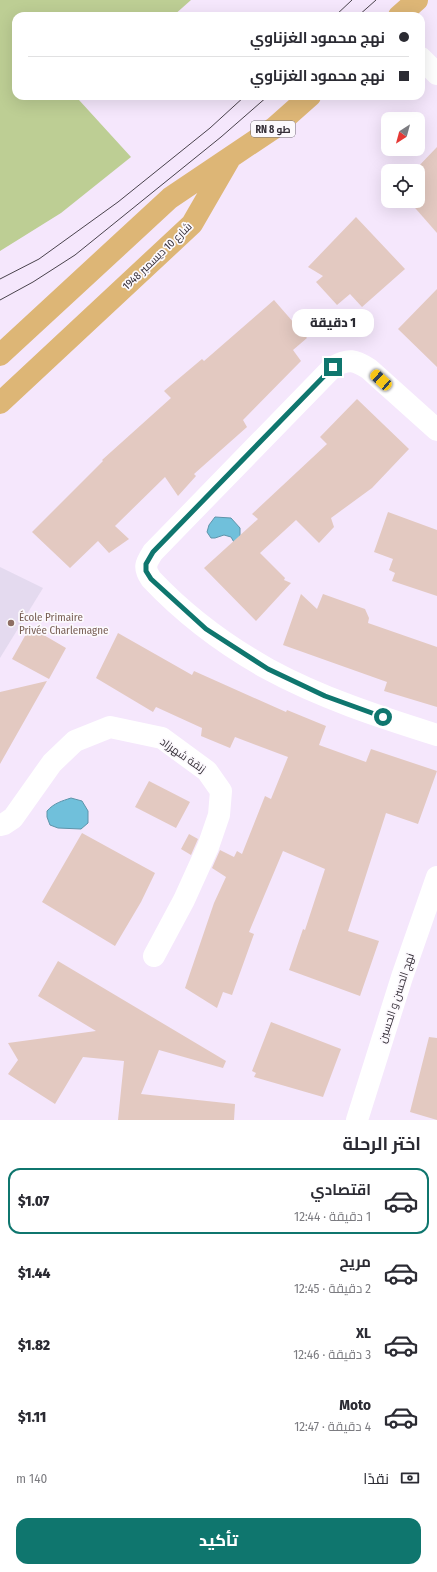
<!DOCTYPE html>
<html lang="ar">
<meta charset="utf-8">
<style>
body{margin:0;font-family:"Fira Sans Condensed",Cairo,sans-serif;background:#f2f2f3;color:#2b2b33;direction:rtl;height:100vh;display:flex;flex-direction:column;font-size:15px;white-space:nowrap}
*{box-sizing:border-box;margin:0}
p{font-size:13px;color:#7c7c81}
.icon{flex:none;width:22px;height:22px;fill:none;stroke:currentColor;stroke-width:2;stroke-linecap:round;stroke-linejoin:round}
.map{position:relative;height:1120px;overflow:hidden;direction:ltr}
.panel{display:flex;flex-direction:column;background:#fff;flex:1}
.panel>*{flex:none}
.top-card{position:absolute;left:12px;top:12px;width:413px;height:88px;border-radius:12px;box-shadow:0 4px 16px #0002;direction:rtl;display:grid;align-content:center;height:88px;padding:0 16px;background:#fff}
.needle{width:26px;rotate:216deg}
.fabs{position:absolute;left:381px;top:112px;display:grid;gap:8px}
.fabs a{display:grid;place-items:center;width:44px;height:44px;border-radius:8px;background:#fff;box-shadow:0 4px 16px #0002;font-size:20px}
.end{position:absolute;width:18px;height:18px;margin:-9px;border:5px solid #0f766e;background:#fff;box-shadow:0 0 0 2px #fff}
.from{border-radius:50%}
.bubble{position:absolute;height:28px;border-radius:12px;background:#fff;box-shadow:0 4px 16px #0002;font-size:13px;font-weight:800;line-height:28px;text-align:center;direction:rtl}
.car{position:absolute;width:12px;height:24px;margin:-12px -6px;border-radius:5px;box-shadow:0 0 3px 1px #0007;background:linear-gradient(#f5c518 24%,#345 0 40%,#f5c518 0 76%,#345 0 86%,#f5c518 0)}
.top-card b{display:flex;align-items:center;gap:14px;height:38px;font-size:15px}
.top-card b+b{border-top:1px solid #e1e1e2}
.top-card i{width:10px;height:10px;background:#2b2b33}
ul{padding:0;list-style:none}
li{display:flex;align-items:center;gap:12px;height:66px;margin:0 8px 6px;padding:0 8px;border:2px solid transparent;border-radius:12px}
li div{flex:1}
li b{display:block;font-size:15px}
li em{font-style:normal;font-weight:800}
li.selected{border-color:#0f766e}
li>.icon{width:36px;height:36px;stroke-width:1.5}
h2{padding:0 16px;font-size:18px;line-height:48px}
.pay{display:flex;align-items:center;gap:10px;height:44px;padding:0 16px;font-size:15px}
.pay p{margin-inline-start:auto}
.primary-button{display:flex;gap:8px;margin-top:auto;padding:8px 16px}
.primary-button a{flex:1;height:46px;border-radius:12px;background:#0f766e;color:#fff;font-size:16px;font-weight:800;line-height:46px;text-align:center}
.map>svg:first-child{display:block}
.education{fill:#e4daef}
.green{fill:#bdce94}
.water{fill:#70c0db;stroke:#5e94aa}
.building{fill:#e3c9c1}
.lines{fill:none;stroke-linecap:round;stroke-linejoin:round}
.street{stroke:#fff;stroke-width:22}
.secondary{stroke:#fff;stroke-width:22}
.primary{stroke:#ddb676;stroke-width:22}
.tram{stroke:#49424c;stroke-width:1}
.route{stroke:#0f766e;stroke-width:5}
.education-dot{fill:#8d6e63;stroke:#fcf9fd;stroke-width:1.5}
.labels{text-anchor:middle;stroke-width:3.5;stroke-linejoin:round;paint-order:stroke}
.shield{fill:#fcf9fd;stroke:#716c73;stroke-width:1}
.shield-label{font-size:10px;font-weight:bold;fill:#352f38}
.street-label{font-size:11px;fill:#352f38;stroke:#fcf9fd}
.education-label{font-size:11px;fill:#785e54;stroke:#fcf9fd;text-anchor:start}
</style>
<div class="map">
<svg width="437" height="1120" viewBox="0 0 437 1120">
<rect width="100%" height="100%" fill="#f5e7fc"/>
<!-- education -->
<path class="education" d="M 0,567 L 43,588 L 0,658 Z"/>
<!-- green -->
<path class="green" d="M 0,0 L 191,0 L 173,16 L 16,16 L 16,96 L 83,96 L 79,100 L 131,157 L 61,213 L 0,251 Z"/>
<!-- water -->
<path class="water" d="M 215,517 L 231,518 L 240,528 L 240,540 L 235,544 L 231,537 L 224,535 L 215,538 L 211,538 L 207,532 L 209,525 Z
M 71,798 L 82,801 L 88,811 L 88,823 L 81,829 L 58,828 L 50,825 L 47,817 L 47,811 C 54,803 62,801 71,798 Z"/>
<!-- building -->
<path class="building" d="M 437,147 L 437,233 L 409,201 L 418,201 L 418,171 L 414,171 Z
M 356,217 L 405,269 L 362,307 L 350,294 L 337,305 L 316,282 L 323,276 L 308,267 Z
M 437,289 L 437,367 L 398,329 Z
M 274,300 L 307,338 L 293,350 L 301,361 L 243,420 L 247,427 L 194,474 L 196,476 L 178,496 L 165,477 L 115,526 L 129,539 L 109,553 L 98,541 L 70,568 L 32,532 L 103,461 L 102,460 L 171,398 L 164,391 L 202,359 L 204,361 Z
M 357,399 L 409,449 L 372,488 L 331,518 L 334,527 L 319,543 L 296,520 L 260,553 L 285,578 L 284,580 L 291,583 L 256,621 L 204,568 L 258,519 L 252,514 L 327,444 L 320,437 Z
M 388,512 L 437,530 L 437,596 L 392,581 L 395,573 L 389,570 L 393,559 L 374,552 Z
M 301,594 L 317,609 L 323,594 L 365,609 L 369,618 L 368,623 L 437,647 L 437,707 L 384,691 L 387,682 L 283,645 Z
M 30,627 L 66,648 L 49,679 L 12,659 Z
M 118,633 L 192,675 L 194,671 L 286,712 L 287,710 L 326,726 L 319,745 L 366,762 L 371,749 L 437,771 L 418,824 L 386,813 L 348,931 L 379,941 L 360,996 L 289,970 L 303,929 L 305,930 L 325,869 L 283,851 L 249,932 L 254,934 L 232,995 L 223,992 L 217,1008 L 185,988 L 214,903 L 226,877 L 212,868 L 220,850 L 234,857 L 237,851 L 242,854 L 265,796 L 271,799 L 288,757 L 235,737 L 230,748 L 201,736 L 202,728 L 156,707 L 153,712 L 96,678 Z
M 47,681 L 0,764 L 0,692 Z
M 149,781 L 190,802 L 176,828 L 135,807 Z
M 82,833 L 155,873 L 141,902 L 115,946 L 42,902 Z
M 189,834 L 198,839 L 191,855 L 181,849 Z
M 58,961 L 226,1061 L 223,1068 L 159,1050 L 141,1094 L 235,1104 L 234,1120 L 118,1120 L 124,1061 L 83,1057 L 55,1104 L 8,1074 L 18,1060 L 8,1043 L 96,1031 L 38,996 Z
M 271,1022 L 341,1049 L 323,1097 L 254,1077 L 256,1073 L 252,1071 Z
M 429,1037 L 437,1038 L 437,1120 L 410,1112 Z"/>
<g class="lines">
<!-- street -->
<path class="street" d="M 437,430 L 369,369 C 355,360 349,358 333,367 L 153,552 C 146,563 143,567 151,579 C 184,614 225,645 268,669 C 321,698 380,717 437,735
M 0,825 L 4,824 L 13,818 L 52,763 L 75,741 L 110,727 L 162,738 L 207,771 L 221,791 L 219,815 L 208,847 L 184,900 L 154,956
M 357,1120 L 402,977 L 437,877"/>
<!-- secondary -->
<path class="secondary" d="M 421,58 L 437,74"/>
<!-- primary -->
<path class="primary" d="M 399,16 L 417,0
M 0,355 L 170,198 L 274,128 L 310,96
M 0,403 L 192,224 L 229,160"/>
<!-- tram -->
<path class="tram" d="M 335,16 L 352,0
M 358,16 L 376,0
M 0,279 L 39,259 L 118,202 L 210,128 L 245,96
M 0,300 L 33,282 L 75,255 L 221,137 L 268,96"/>
</g>
<g class="lines">
<!-- route -->
<path class="route" d="M 333,367 L 153,552 L 146,564 L 146,571 L 151,579 L 206,629 L 268,669 L 325,696 L 383,717"/>
</g>
<!-- markers -->
<circle class="education-dot" cx="11" cy="623" r="4"/>
<g class="labels">
<!-- shield labels -->
<rect class="shield" x="251" y="121" width="44" height="16" rx="3"/>
<g class="shield-label">
<text x="273" y="133">RN 8 طو</text>
</g>
<!-- street labels -->
<g class="street-label">
<text transform="translate(157 256) rotate(-44)" y="4">شارع 10 ديسمبر 1948</text>
<text transform="translate(183 755) rotate(35)" y="4">زنقة شهرزاد</text>
<text transform="translate(396 998) rotate(-72)" y="4">نهج الحسن و الحسين</text>
</g>
<!-- education labels -->
<g class="education-label">
<text x="19" y="621">École Primaire<tspan x="19" dy="13">Privée Charlemagne</tspan></text>
</g>
</g>
</svg>
<div class="fabs">
<a><svg class="needle" viewBox="-14 -14 28 28"><path d="M0-13l5 13h-10z" fill="#e53935"/><path d="M0 13l5-13h-10z" fill="#7c7c81"/></svg></a>
<a><svg class="icon" aria-label="locate" viewBox="0 0 24 24"><circle cx="12" cy="12" r="6"/><path d="M12 2v4M12 18v4M2 12h4M18 12h4"/></svg></a>
</div>
<i class="end from" style="left:383px;top:717px"></i>
<i class="end" style="left:333px;top:367px"></i>
<div class="bubble" style="left:292px;top:309px;width:82px">1 دقيقة</div>
<i class="car" style="left:381px;top:380px;rotate:312deg"></i>
<div class="top-card">
<b><i class="from"></i>نهج محمود الغزناوي</b>
<b><i></i>نهج محمود الغزناوي</b>
</div>
</div>
<section class="panel">
<h2>اختر الرحلة</h2>
<ul>
<li class="selected"><svg class="icon" aria-label="car" viewBox="0 0 24 24"><path d="M5 17H2v-5l4-1 3-4h7l3 4 3 1v5h-3M9 17h6M6 11h13"/><circle cx="7" cy="17" r="2"/><circle cx="17" cy="17" r="2"/></svg><div><b>اقتصادي</b><p>1 دقيقة · 12:44</p></div><em>$1.07</em></li>
<li><svg class="icon" aria-label="car" viewBox="0 0 24 24"><path d="M5 17H2v-5l4-1 3-4h7l3 4 3 1v5h-3M9 17h6M6 11h13"/><circle cx="7" cy="17" r="2"/><circle cx="17" cy="17" r="2"/></svg><div><b>مريح</b><p>2 دقيقة · 12:45</p></div><em>$1.44</em></li>
<li><svg class="icon" aria-label="car" viewBox="0 0 24 24"><path d="M5 17H2v-5l4-1 3-4h7l3 4 3 1v5h-3M9 17h6M6 11h13"/><circle cx="7" cy="17" r="2"/><circle cx="17" cy="17" r="2"/></svg><div><b>XL</b><p>3 دقيقة · 12:46</p></div><em>$1.82</em></li>
<li><svg class="icon" aria-label="car" viewBox="0 0 24 24"><path d="M5 17H2v-5l4-1 3-4h7l3 4 3 1v5h-3M9 17h6M6 11h13"/><circle cx="7" cy="17" r="2"/><circle cx="17" cy="17" r="2"/></svg><div><b>Moto</b><p>4 دقيقة · 12:47</p></div><em>$1.11</em></li>
</ul>
<div class="pay"><svg class="icon" aria-label="cash" viewBox="0 0 24 24"><path d="M3 7h18v10H3z"/><circle cx="12" cy="12" r="2"/></svg>نقدًا<p>140 m</p></div>
<div class="primary-button"><a>تأكيد</a></div>
</section>
